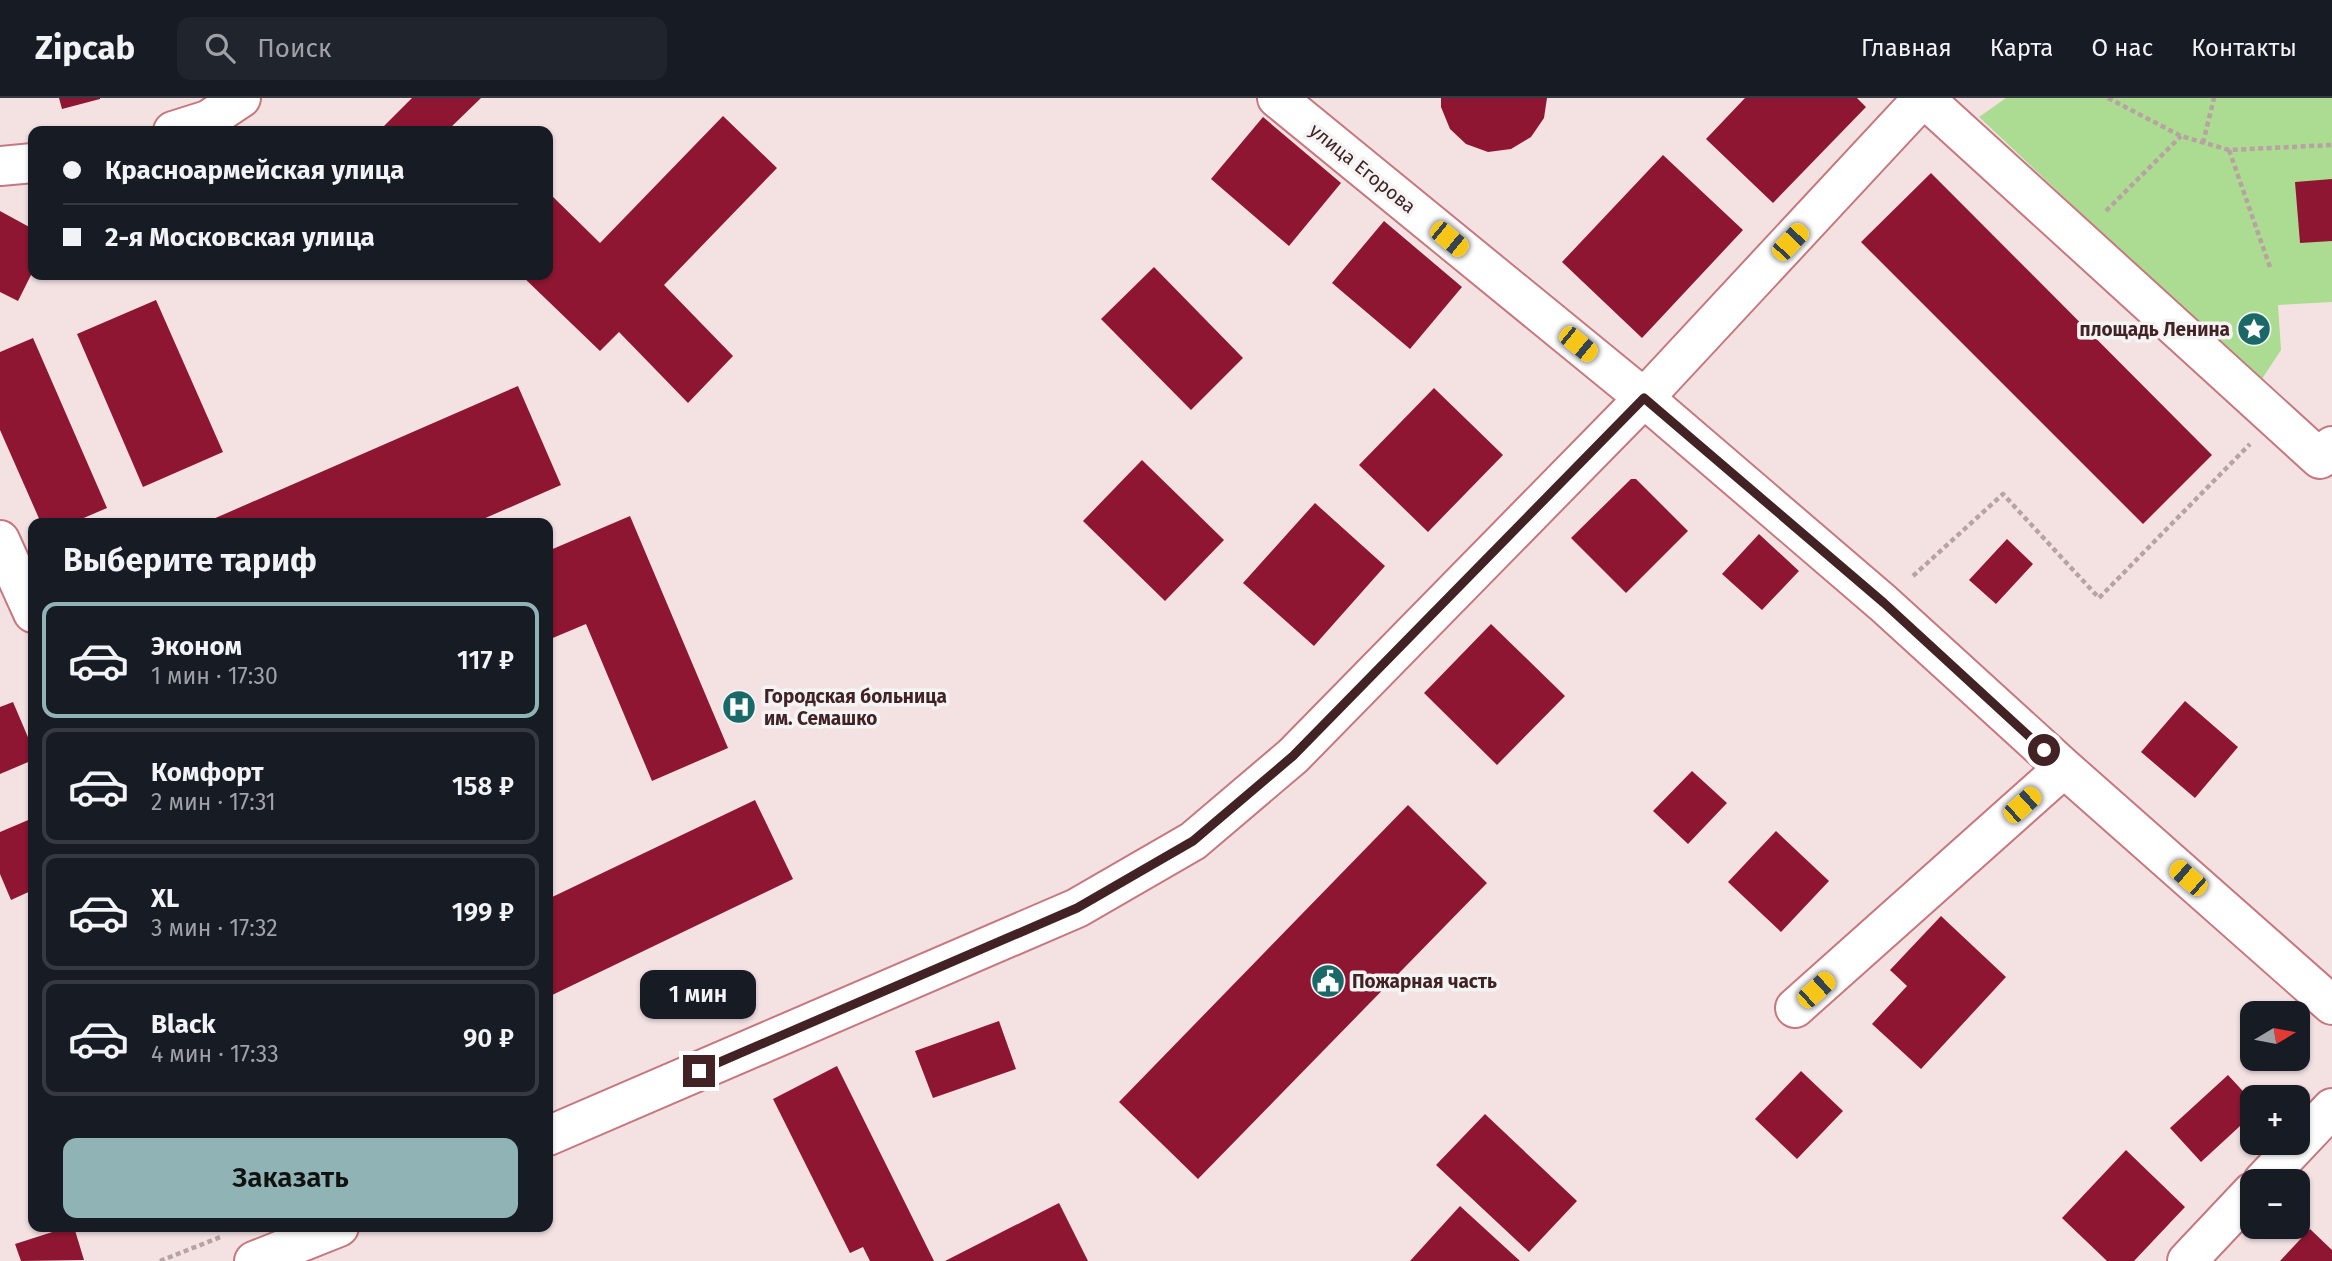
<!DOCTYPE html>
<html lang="ru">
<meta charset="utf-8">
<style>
body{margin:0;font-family:"Fira Sans",sans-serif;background:#20242c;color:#f1f3f6;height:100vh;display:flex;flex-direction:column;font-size:26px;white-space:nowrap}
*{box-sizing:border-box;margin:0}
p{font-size:23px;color:#9ea1a6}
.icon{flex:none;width:38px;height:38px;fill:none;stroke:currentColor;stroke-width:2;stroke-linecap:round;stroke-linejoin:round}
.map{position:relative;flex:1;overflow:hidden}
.panel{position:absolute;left:28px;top:420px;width:525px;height:714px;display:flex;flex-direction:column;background:#171b24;border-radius:14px;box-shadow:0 2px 5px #0004}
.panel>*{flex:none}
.guide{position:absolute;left:28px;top:28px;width:525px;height:154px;border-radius:14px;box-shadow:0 2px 5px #0004;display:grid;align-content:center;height:154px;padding:0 35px;background:#171b24}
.needle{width:46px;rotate:80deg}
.tools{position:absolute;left:2240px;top:903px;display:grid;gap:14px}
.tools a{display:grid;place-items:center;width:70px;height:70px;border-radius:14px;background:#171b24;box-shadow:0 2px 5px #0004;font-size:35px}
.end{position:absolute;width:32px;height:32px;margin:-16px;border:9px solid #422225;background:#fff;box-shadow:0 0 0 4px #fff}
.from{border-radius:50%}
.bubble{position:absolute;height:49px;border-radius:14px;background:#171b24;box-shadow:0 2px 5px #0004;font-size:23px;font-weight:600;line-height:49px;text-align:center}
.car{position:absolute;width:21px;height:42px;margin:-21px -10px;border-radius:9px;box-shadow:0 0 5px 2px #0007;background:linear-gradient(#f5c518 24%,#345 0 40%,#f5c518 0 76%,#345 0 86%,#f5c518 0)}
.guide b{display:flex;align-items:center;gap:24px;height:66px;font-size:26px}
.guide b+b{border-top:2px solid #363941}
.guide i{width:18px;height:18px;background:#f1f3f6}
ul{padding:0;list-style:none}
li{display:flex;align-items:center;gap:21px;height:116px;margin:0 14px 10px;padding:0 21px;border:4px solid #363941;border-radius:14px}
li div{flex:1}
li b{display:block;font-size:26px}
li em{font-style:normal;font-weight:600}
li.on{border-color:#90b4b6}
li>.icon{width:63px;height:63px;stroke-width:1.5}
h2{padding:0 35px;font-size:32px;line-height:84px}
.cta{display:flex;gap:14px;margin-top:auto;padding:14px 35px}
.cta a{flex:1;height:80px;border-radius:14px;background:#90b4b6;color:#111;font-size:28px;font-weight:600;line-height:80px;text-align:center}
header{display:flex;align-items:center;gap:42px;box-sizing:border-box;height:98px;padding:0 35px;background:#171b24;border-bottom:2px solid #363941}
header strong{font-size:33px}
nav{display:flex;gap:38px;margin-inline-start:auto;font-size:24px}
.search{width:490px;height:63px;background:#20242c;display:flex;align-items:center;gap:18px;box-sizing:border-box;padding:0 24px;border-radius:14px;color:#9ea1a6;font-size:26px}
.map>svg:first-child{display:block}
.green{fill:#acdc91}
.building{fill:#8f1632}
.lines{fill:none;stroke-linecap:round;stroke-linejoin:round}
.minor-casing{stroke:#c6787e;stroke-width:42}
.path{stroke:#b8a2a3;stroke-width:4.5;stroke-dasharray:5 3.5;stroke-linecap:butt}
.minor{stroke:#fff;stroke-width:38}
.route{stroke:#422225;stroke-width:9}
.labels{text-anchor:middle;stroke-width:7;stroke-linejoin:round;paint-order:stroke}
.street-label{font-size:19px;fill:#422225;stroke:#f4f4f4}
.poi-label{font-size:19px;font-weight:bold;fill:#422225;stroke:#f4f4f4;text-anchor:start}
</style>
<header>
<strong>Zipcab</strong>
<div class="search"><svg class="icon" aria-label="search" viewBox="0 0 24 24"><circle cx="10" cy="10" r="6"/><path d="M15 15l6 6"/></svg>Поиск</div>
<nav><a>Главная</a><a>Карта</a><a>О нас</a><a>Контакты</a></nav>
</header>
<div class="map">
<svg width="2332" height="1163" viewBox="0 0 2332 1163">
<rect width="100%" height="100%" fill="#f4e2e3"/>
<!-- green -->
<path class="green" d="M 2006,0 L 2332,0 L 2332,204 L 2278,207 L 2281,252 L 2260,284 L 1979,19 Z"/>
<!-- building -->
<path class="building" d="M 59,0 L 100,0 L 100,1 L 62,11 Z
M 412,0 L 481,0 L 447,33 L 379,33 Z
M 1441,0 L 1547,0 L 1544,20 L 1531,39 L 1511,51 L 1488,54 L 1466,46 L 1450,31 L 1441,9 Z
M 1745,0 L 1857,0 L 1866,9 L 1773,105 L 1706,41 Z
M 723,18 L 777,70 L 664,187 L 733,258 L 688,305 L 619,234 L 600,253 L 521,177 L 548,177 L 548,94 L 600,145 Z
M 1263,19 L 1341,85 L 1289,148 L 1211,81 Z
M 1663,57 L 1743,132 L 1642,240 L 1562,164 Z
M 1931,75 L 2212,357 L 2143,426 L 1861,144 Z
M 2332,81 L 2332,143 L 2300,145 L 2295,84 Z
M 0,113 L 33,131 L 33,173 L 18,203 L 0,194 Z
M 1384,123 L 1462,189 L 1410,251 L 1332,185 Z
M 1154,169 L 1243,260 L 1191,312 L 1101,221 Z
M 156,202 L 223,354 L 143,389 L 77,236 Z
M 33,240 L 107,410 L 72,425 L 41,425 L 0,332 L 0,254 Z
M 518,288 L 561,387 L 474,425 L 204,425 Z
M 1434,290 L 1503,357 L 1428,434 L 1359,367 Z
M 1142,362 L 1224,442 L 1165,503 L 1083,423 Z
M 1631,381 L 1636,381 L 1688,433 L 1626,495 L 1571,440 Z
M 1315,405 L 1385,468 L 1314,548 L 1243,485 Z
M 630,418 L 728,650 L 652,683 L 586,526 L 548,542 L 548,453 Z
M 1759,436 L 1799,473 L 1762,512 L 1722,476 Z
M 2007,441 L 2033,466 L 1996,506 L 1969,482 Z
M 1491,526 L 1565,598 L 1497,667 L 1424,595 Z
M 2185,603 L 2238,649 L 2195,700 L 2141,654 Z
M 13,604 L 33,651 L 33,662 L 0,676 L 0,609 Z
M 1692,673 L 1727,705 L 1688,746 L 1653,713 Z
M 755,702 L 793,781 L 548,899 L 548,801 Z
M 1408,707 L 1487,785 L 1198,1081 L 1119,1004 Z
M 33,720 L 33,792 L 11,802 L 0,776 L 0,734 Z
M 1776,733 L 1829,783 L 1781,834 L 1728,784 Z
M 1941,818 L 2006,879 L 1921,971 L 1872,926 L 1907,888 L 1890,872 Z
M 999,923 L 1016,971 L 933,1000 L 915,953 Z
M 837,968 L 934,1163 L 870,1163 L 863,1149 L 850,1155 L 773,1001 Z
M 1801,973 L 1843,1013 L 1797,1061 L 1755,1021 Z
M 2228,977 L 2252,1003 L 2252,1017 L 2201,1064 L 2170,1030 Z
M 1485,1016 L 1577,1103 L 1529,1154 L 1436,1067 Z
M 2126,1052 L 2185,1109 L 2134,1163 L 2107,1163 L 2062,1120 Z
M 1059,1105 L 1088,1163 L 945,1163 Z
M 1460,1108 L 1520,1163 L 1410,1163 Z
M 68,1129 L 74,1129 L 84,1162 L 21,1163 L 15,1146 Z
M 2310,1131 L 2332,1152 L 2332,1163 L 2280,1163 Z"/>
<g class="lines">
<!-- minor casing -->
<g class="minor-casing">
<path id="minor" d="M 1277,0 L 1644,300 L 1883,505 L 2064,670 L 2332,907
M 1924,0 L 2320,361 L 2332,348
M 173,33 L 208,22 L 241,0
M 0,68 L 33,65
M 0,442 L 33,515
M 1795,910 L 2064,670
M 548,1038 L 1077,810 L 1193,743 L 1293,658 L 1644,300 L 1923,0
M 2263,1083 L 2332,1010
M 254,1163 L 339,1129
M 2187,1163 L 2252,1094"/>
</g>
<!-- path -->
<path class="path" d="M 2108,0 L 2181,38 L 2229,52 L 2332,47
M 2203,45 L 2214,0
M 2229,52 L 2271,172
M 2106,113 L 2181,38
M 1913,478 L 2003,396 L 2099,500 L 2250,346
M 160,1163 L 223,1138"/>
<!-- minor -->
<use href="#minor" class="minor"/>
</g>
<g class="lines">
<!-- route -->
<path class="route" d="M 699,973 L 1077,810 L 1193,743 L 1293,658 L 1644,300 L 1884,505 L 2044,652"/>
</g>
<!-- icons -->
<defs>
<g id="sight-disc" transform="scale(1.75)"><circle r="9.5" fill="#1a6868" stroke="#f4f4f4"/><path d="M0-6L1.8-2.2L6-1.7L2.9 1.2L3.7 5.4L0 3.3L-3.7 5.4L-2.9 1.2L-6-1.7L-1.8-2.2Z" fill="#fff"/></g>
<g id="hospital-disc" transform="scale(1.75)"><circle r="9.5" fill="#1a6868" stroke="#f4f4f4"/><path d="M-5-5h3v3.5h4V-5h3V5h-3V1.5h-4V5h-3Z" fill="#fff"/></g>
<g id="civic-disc" transform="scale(1.75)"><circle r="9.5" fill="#1a6868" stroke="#f4f4f4"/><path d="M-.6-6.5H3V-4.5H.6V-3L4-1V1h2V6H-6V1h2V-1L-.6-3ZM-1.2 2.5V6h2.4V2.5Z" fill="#fff"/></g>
</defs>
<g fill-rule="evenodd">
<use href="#sight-disc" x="2254" y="231"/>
<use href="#hospital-disc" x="739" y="609"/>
<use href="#civic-disc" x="1328" y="883"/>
</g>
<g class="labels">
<!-- street labels -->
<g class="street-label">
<text transform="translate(1363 70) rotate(39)" y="7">улица Егорова</text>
</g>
<!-- poi labels -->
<g class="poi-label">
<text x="2230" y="238" text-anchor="end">площадь Ленина</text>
<text x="764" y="605">Городская больница<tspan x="764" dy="22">им. Семашко</tspan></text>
<text x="1352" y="890">Пожарная часть</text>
</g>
</g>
</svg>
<div class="tools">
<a><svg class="needle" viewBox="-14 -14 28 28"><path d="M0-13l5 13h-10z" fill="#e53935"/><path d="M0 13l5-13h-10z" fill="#9ea1a6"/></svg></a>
<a>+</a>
<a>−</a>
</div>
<i class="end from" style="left:2044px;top:652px"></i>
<i class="end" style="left:699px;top:973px"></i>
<div class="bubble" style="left:640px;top:872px;width:116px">1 мин</div>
<i class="car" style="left:1449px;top:141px;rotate:129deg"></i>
<i class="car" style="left:1790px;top:144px;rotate:43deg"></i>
<i class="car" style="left:1578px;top:246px;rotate:129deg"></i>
<i class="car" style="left:2022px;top:707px;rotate:48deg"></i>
<i class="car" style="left:2188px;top:780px;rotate:311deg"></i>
<i class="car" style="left:1816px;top:892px;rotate:48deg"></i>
<div class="guide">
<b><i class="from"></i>Красноармейская улица</b>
<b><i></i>2-я Московская улица</b>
</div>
<section class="panel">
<h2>Выберите тариф</h2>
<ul>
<li class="on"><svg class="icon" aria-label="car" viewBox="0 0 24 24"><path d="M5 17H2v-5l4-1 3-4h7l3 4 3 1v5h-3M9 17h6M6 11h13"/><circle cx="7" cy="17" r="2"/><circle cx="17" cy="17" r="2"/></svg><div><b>Эконом</b><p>1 мин · 17:30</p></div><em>117 ₽</em></li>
<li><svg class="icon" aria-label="car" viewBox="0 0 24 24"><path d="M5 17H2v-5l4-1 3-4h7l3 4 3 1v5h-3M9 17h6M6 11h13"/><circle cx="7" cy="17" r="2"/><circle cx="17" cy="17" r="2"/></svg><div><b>Комфорт</b><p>2 мин · 17:31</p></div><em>158 ₽</em></li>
<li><svg class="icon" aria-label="car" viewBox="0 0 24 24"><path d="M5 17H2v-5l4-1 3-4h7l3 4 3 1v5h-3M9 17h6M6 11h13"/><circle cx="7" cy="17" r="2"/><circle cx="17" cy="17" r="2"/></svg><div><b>XL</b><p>3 мин · 17:32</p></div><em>199 ₽</em></li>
<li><svg class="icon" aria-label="car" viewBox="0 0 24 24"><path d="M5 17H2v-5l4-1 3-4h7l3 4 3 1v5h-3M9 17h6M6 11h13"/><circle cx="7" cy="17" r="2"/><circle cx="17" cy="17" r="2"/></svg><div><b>Black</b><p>4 мин · 17:33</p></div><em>90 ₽</em></li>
</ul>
<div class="cta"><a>Заказать</a></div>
</section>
</div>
